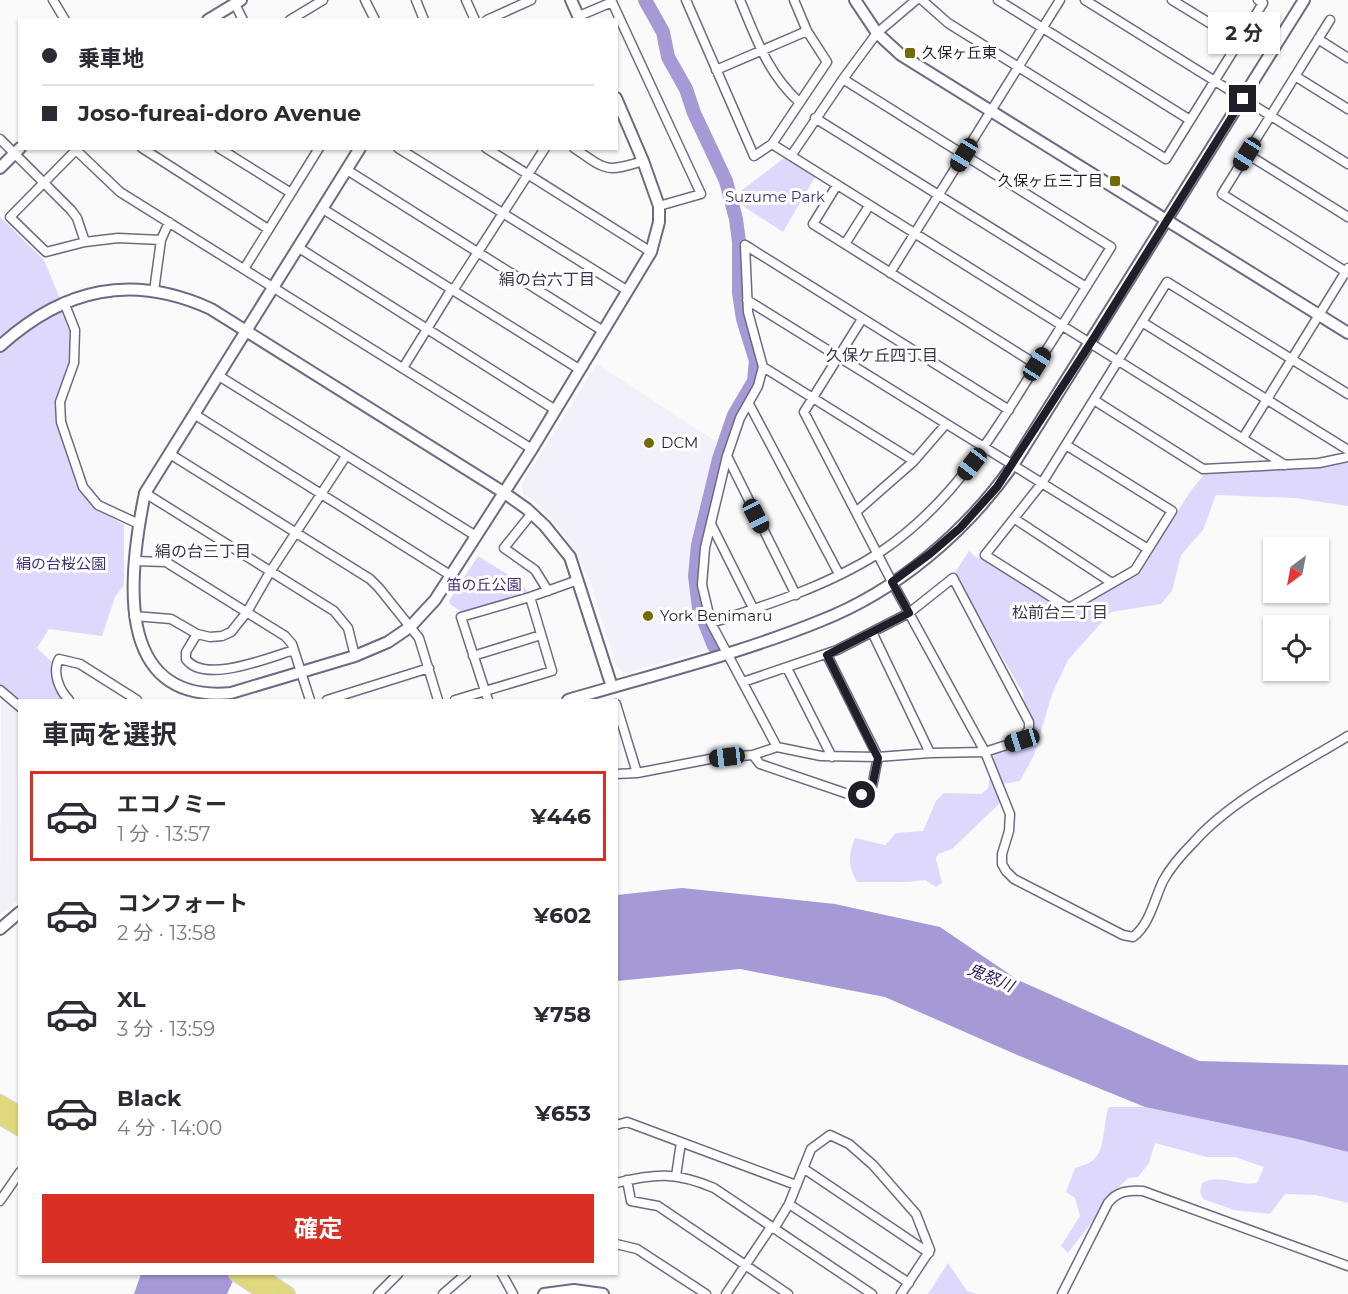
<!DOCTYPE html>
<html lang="ja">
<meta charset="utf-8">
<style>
body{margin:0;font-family:Montserrat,"Noto Sans JP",sans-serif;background:#f2f2f3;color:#2b2b33;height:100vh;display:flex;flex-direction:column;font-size:22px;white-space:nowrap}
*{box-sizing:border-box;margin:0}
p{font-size:20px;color:#7c7c81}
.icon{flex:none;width:33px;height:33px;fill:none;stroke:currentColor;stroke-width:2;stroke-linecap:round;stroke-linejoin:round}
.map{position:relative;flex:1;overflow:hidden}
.side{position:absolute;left:18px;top:699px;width:600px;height:576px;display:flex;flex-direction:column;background:#fff;border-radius:0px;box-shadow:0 2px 4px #0004}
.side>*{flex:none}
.guide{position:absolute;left:18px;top:18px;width:600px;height:132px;border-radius:0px;box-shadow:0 2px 4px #0004;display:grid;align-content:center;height:132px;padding:0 24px;background:#fff}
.needle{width:39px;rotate:212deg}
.buttons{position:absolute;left:1263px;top:537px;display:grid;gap:12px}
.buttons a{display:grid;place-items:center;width:66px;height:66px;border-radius:0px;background:#fff;box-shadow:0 2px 4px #0004;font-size:30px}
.end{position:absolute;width:27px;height:27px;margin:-14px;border:8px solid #201e29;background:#fff;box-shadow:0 0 0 3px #fff}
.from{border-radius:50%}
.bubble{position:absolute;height:42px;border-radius:0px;background:#fff;box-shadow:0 2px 4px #0004;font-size:20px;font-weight:700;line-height:42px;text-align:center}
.car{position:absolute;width:18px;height:36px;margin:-18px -9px;border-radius:8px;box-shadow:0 0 4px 2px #0007;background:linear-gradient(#222 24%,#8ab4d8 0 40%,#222 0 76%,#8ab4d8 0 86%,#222 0)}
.guide b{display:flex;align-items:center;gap:21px;height:57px;font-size:22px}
.guide b+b{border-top:2px solid #e1e1e2}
.guide i{width:15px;height:15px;background:#2b2b33}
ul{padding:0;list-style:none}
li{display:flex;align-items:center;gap:18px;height:90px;margin:0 12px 9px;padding:0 12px;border:3px solid transparent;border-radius:0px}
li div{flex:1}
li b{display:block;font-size:22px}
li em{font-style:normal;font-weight:700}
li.on{border-color:#d93025}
li>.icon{width:54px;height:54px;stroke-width:1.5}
h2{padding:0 24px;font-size:27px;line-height:72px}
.cta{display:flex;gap:12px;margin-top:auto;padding:12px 24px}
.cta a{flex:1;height:69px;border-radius:0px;background:#d93025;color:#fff;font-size:24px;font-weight:700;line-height:69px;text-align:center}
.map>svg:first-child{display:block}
.built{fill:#f2f1f9}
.green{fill:#ded8fd}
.water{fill:#a599d6}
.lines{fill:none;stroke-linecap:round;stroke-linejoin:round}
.river{stroke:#a599d6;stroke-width:14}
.minor-casing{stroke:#6f6a84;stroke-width:11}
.tertiary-casing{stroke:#6f6a84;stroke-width:14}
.primary-casing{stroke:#d7d6d8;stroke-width:16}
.minor{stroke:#fff;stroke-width:8}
.tertiary{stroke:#fff;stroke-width:10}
.primary{stroke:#e0d87c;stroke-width:14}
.route{stroke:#201e29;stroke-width:8}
.poi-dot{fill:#746b05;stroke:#fff;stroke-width:2}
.labels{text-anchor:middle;stroke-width:6;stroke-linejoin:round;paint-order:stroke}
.poi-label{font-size:15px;fill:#201e29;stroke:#fff;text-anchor:start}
.park-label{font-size:15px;fill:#432e77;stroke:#fff}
.neighbourhood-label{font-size:16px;fill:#3a364d;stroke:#fff}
.water-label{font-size:16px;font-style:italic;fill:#2f165e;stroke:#fff}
</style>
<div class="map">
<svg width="1348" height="1294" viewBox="0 0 1348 1294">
<rect width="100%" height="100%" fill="#fafafa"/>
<!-- built -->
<path class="built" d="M 597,364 L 720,444 L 692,546 L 690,566 L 692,600 L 708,650 L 625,673 L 616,665 L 590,581 L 575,552 L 554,522 L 537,503 L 523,494 L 522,484 Z
M 1,696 L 19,713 L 20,898 L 0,915 Z"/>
<!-- green -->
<path class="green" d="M 784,158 L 815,177 L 783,232 L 743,206 L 741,191 Z
M 0,217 L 44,260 L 64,308 L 72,337 L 71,362 L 58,423 L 76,485 L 97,509 L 124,525 L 124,585 L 115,597 L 102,636 L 49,629 L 37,648 L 52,662 L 54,687 L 65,700 L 19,701 L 0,684 Z
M 1348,461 L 1348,506 L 1295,498 L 1216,495 L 1203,530 L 1181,555 L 1172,591 L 1161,604 L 1111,612 L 1068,660 L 1052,694 L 1034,755 L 1020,781 L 1003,784 L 1001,802 L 952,849 L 938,854 L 936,859 L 942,883 L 936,887 L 925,880 L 907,882 L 857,882 C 848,865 848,856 855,838 L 885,845 L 896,833 L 923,831 L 936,801 L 944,793 L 981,794 L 988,788 L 994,754 L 1018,746 L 1030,737 L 1023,693 L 954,574 L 969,551 L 977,558 L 980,556 L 1060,608 L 1075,610 L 1139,572 L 1190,492 L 1205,473 L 1306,469 Z
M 478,556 L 523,584 L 528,593 L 462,612 L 450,604 L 449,601 Z
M 1109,1107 L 1145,1107 L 1297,1139 L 1348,1152 L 1348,1203 L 1316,1195 L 1285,1194 L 1270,1214 L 1234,1210 L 1203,1199 L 1200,1192 L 1202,1183 C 1221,1173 1235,1186 1257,1183 L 1264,1167 L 1235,1157 L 1207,1157 L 1155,1143 L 1149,1163 L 1138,1177 L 1128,1178 L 1118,1188 L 1068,1253 L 1061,1246 L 1080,1216 L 1075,1198 L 1066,1192 L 1075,1168 C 1081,1166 1089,1164 1093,1160 C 1107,1149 1102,1122 1109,1107 Z
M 948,1263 L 967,1291 L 977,1294 L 928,1294 Z"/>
<!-- water -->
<path class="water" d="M 682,888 L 835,904 L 940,927 L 1018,980 L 1199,1061 L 1348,1065 L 1348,1152 L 1297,1139 L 1145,1107 L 1015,1054 L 885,997 L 740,969 L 617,981 L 617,895 Z
M 141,1274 L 236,1274 L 227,1294 L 134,1294 Z"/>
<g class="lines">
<!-- river -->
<path class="river" d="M 645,0 L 663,32 L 668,57 L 686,89 L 694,113 L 726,181 L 736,219 L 739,242 L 739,293 L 743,319 L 756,361 L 754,381 L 734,415 L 719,459 L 698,545 L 695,576 L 699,608 L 714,646"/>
<!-- minor casing -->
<g class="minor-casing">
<path id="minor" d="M 53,0 L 65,20
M 365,0 L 375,20
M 416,0 L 424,20
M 466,0 L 475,20
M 686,0 L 754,156 L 772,144 L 827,62 L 807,31 L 794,0
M 740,0 C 757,40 767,72 799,102
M 922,0 L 948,23 L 1166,159 L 1263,3 L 1258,0
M 998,0 L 1190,120
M 1085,0 L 1348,164
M 1172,0 L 1239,41
M 235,4 L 243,20
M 579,16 L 612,2 L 701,194 L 659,206
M 290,20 L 323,0
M 487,20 L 531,0
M 1330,20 L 1222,194 L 1348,273
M 1318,39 L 1348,58
M 716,70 L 807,31
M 1295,76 L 1348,109
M 815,118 L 1086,287
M 0,139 L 71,210 L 77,218 L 85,242 L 118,238 L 161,240
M 772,144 L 1285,465
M 78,148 L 10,217 L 46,252 L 85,242
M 142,148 L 268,229
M 219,148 L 291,193
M 398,148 L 628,291
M 486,148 L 651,252
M 574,148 C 606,170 605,173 643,161
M 76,150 L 120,192 L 532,449
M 1247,154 L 1348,217
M 791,156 L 843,79 L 877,33 L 916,0
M 347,170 L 603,331
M 837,185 L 813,224 L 1037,365
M 323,209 L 579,369
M 845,244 L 869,206
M 745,245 L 748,312 L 763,367 L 758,386 L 740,418 L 727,456 L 705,548 L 702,585 L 711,623 L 777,747
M 745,245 L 1009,410
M 299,248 L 554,409
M 244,269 L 319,148
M 890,273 L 1060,0
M 154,291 L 161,240 L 169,222
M 747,300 L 1148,549
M 64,302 L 75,330 L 74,363 L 60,402 L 61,422 L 83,487 L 98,505 L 139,524
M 862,319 L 804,412 L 892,582 L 985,752 L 1010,814 L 1009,831 L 1002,854 L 1002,864 L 1006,871 L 1014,879 L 1123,935 L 1133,937 C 1150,924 1154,900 1163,881 C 1170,868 1183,853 1194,842 C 1232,799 1299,766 1348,736
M 1142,322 L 1348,450
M 763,367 L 914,461
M 403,368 L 451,290 L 456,286 L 545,148
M 219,376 L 476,536
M 1094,400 L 1203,469 L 1319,463 L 1348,457
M 749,404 L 839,574
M 194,414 L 450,575
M 1243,438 L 1348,268
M 1066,445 L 1172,511 L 1135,570 L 1069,608 L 985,555 L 1042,483 L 1167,282 L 1348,394
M 170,454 L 370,579 L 379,588 L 419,638 L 438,700
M 727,456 L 796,595
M 145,493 L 334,611 L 348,628 L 355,656
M 856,512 L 914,461 L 946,424
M 532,513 L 504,548 L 535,570 L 548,591
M 1015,519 L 1112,583
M 711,524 L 754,610
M 134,561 L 166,562 L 285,636 L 292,644 L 310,700
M 134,616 L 171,619 L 197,634 L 210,637 L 222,636 L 231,632 L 247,612 L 270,572 L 346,456
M 711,623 C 768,605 829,585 879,553 C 948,507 988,443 1031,374 C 1058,332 1085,289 1111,247 L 843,79
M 872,632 L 930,753
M 197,634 L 186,652 L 186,659 C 204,685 270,657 294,650
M 473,656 L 541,635
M 787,668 L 832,757
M 0,690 L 20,707
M 69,700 C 59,690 52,672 59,659 L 80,664 L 137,700
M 327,700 L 429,668
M 455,700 L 552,671 L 530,597
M 488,700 L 461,617 L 530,597 L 578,580
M 616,704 L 637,773
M 753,755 L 760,764 L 851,795 L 862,795 L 872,787 L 878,757 L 827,655
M 616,774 L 637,773 L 715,758 L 753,755 L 777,747 L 821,756 L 878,757 L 930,753 L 985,752 L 1022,740 L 1029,729 L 1029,722 L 953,578 L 909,613 L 837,650 L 743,682
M 616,1125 L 627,1122 L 796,1185
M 803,1168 L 929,1253
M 676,1176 L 681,1142
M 627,1180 L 631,1201 L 658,1206 L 788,1294
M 616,1183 C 656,1173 676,1172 714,1188 L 872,1294
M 0,1201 L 20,1172
M 789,1204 L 909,1283
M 774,1229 L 789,1204 L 811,1149 L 830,1135 L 849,1144 L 873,1165 L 916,1214 L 930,1250 L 901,1294
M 616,1244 L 637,1249 L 706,1294
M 502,1274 L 513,1294
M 378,1294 L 398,1274
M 443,1294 L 466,1274
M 726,1294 L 771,1227
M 1062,1294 L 1108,1203 C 1117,1191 1129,1190 1143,1191 L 1348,1266"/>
</g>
<!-- tertiary casing -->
<g class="tertiary-casing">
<path id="tertiary" d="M 571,0 L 580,20
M 855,0 L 877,33 L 901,55 L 1348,333
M 208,20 L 241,0
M 360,148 L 145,493 C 129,571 111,704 231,693 L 355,656 L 388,642 L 410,627 L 435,600 L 532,449 L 651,252 L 659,222 L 659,206 L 643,161 L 616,98
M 0,168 L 20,148
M 0,346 C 64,288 132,273 211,309 L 503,492 L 527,509 L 545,526 L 570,557 L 612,687
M 568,700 C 652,675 739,654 820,621 C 897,591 966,532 1013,465 L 1304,0
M 0,929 L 20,912
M 544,1294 L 574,1290 L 603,1294"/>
</g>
<!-- primary casing -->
<g class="primary-casing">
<path id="primary" d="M 0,1102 L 20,1114
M 0,1117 L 20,1129
M 236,1274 L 266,1294
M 258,1274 L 288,1294"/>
</g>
<!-- minor -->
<use href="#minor" class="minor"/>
<!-- tertiary -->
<use href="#tertiary" class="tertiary"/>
<!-- primary -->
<use href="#primary" class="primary"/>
</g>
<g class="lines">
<!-- route -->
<path class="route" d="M 862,795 L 872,787 L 878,758 L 827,655 L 909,613 L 892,582 L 931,553 L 960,528 L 997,487 L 1090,344 L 1243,99"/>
</g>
<!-- markers -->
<g class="poi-dot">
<rect x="904" y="47" width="12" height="12" rx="3"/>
<rect x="1109" y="175" width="12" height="12" rx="3"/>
<circle cx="649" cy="443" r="6"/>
<circle cx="648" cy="616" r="6"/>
</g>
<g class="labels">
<!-- poi labels -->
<g class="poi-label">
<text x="922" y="58">久保ヶ丘東</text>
<text x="1103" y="186" text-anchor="end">久保ヶ丘三丁目</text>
<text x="661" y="448">DCM</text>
<text x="660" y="621">York Benimaru</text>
</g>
<!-- park labels -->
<g class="park-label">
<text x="775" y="202">Suzume Park</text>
<text x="61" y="569">絹の台桜公園</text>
<text x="484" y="590">笛の丘公園</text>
</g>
<!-- neighbourhood labels -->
<g class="neighbourhood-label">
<text x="547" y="285">絹の台六丁目</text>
<text x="882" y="361">久保ケ丘四丁目</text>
<text x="203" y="557">絹の台三丁目</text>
<text x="1060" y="618">松前台三丁目</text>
</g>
<!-- water labels -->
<g class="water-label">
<text transform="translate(991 977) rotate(23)" y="6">鬼怒川</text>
</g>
</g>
</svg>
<div class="buttons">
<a><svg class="needle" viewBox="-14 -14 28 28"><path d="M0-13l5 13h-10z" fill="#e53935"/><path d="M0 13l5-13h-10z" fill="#7c7c81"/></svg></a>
<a><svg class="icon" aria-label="locate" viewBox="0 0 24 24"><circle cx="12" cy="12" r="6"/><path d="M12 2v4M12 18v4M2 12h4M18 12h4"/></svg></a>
</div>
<i class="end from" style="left:862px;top:795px"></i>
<i class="end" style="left:1243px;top:99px"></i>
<div class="bubble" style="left:1208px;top:12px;width:72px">2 分</div>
<i class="car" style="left:1247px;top:154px;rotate:212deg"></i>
<i class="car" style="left:964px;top:155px;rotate:211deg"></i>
<i class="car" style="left:1037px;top:364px;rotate:32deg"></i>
<i class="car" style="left:972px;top:464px;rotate:218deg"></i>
<i class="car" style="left:756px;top:516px;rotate:153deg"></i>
<i class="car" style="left:1022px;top:740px;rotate:253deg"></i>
<i class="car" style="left:727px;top:757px;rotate:263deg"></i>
<div class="guide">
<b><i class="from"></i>乗車地</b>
<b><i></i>Joso-fureai-doro Avenue</b>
</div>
<section class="side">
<h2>車両を選択</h2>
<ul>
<li class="on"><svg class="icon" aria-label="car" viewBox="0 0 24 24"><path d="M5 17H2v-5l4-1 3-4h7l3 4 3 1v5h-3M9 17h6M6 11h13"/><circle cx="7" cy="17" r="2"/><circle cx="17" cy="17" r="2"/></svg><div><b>エコノミー</b><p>1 分 · 13:57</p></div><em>¥446</em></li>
<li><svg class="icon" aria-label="car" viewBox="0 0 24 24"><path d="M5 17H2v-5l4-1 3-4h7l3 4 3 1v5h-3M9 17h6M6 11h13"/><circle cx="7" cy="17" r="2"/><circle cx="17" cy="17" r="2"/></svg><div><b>コンフォート</b><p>2 分 · 13:58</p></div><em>¥602</em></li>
<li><svg class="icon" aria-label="car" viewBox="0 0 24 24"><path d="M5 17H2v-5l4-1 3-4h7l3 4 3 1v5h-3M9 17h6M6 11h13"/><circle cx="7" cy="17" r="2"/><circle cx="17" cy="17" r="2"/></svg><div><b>XL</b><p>3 分 · 13:59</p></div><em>¥758</em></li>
<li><svg class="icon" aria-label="car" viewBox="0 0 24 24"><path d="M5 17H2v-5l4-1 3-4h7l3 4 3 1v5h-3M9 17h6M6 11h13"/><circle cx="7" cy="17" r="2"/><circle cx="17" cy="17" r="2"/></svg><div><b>Black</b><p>4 分 · 14:00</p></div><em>¥653</em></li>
</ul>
<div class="cta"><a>確定</a></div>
</section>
</div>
